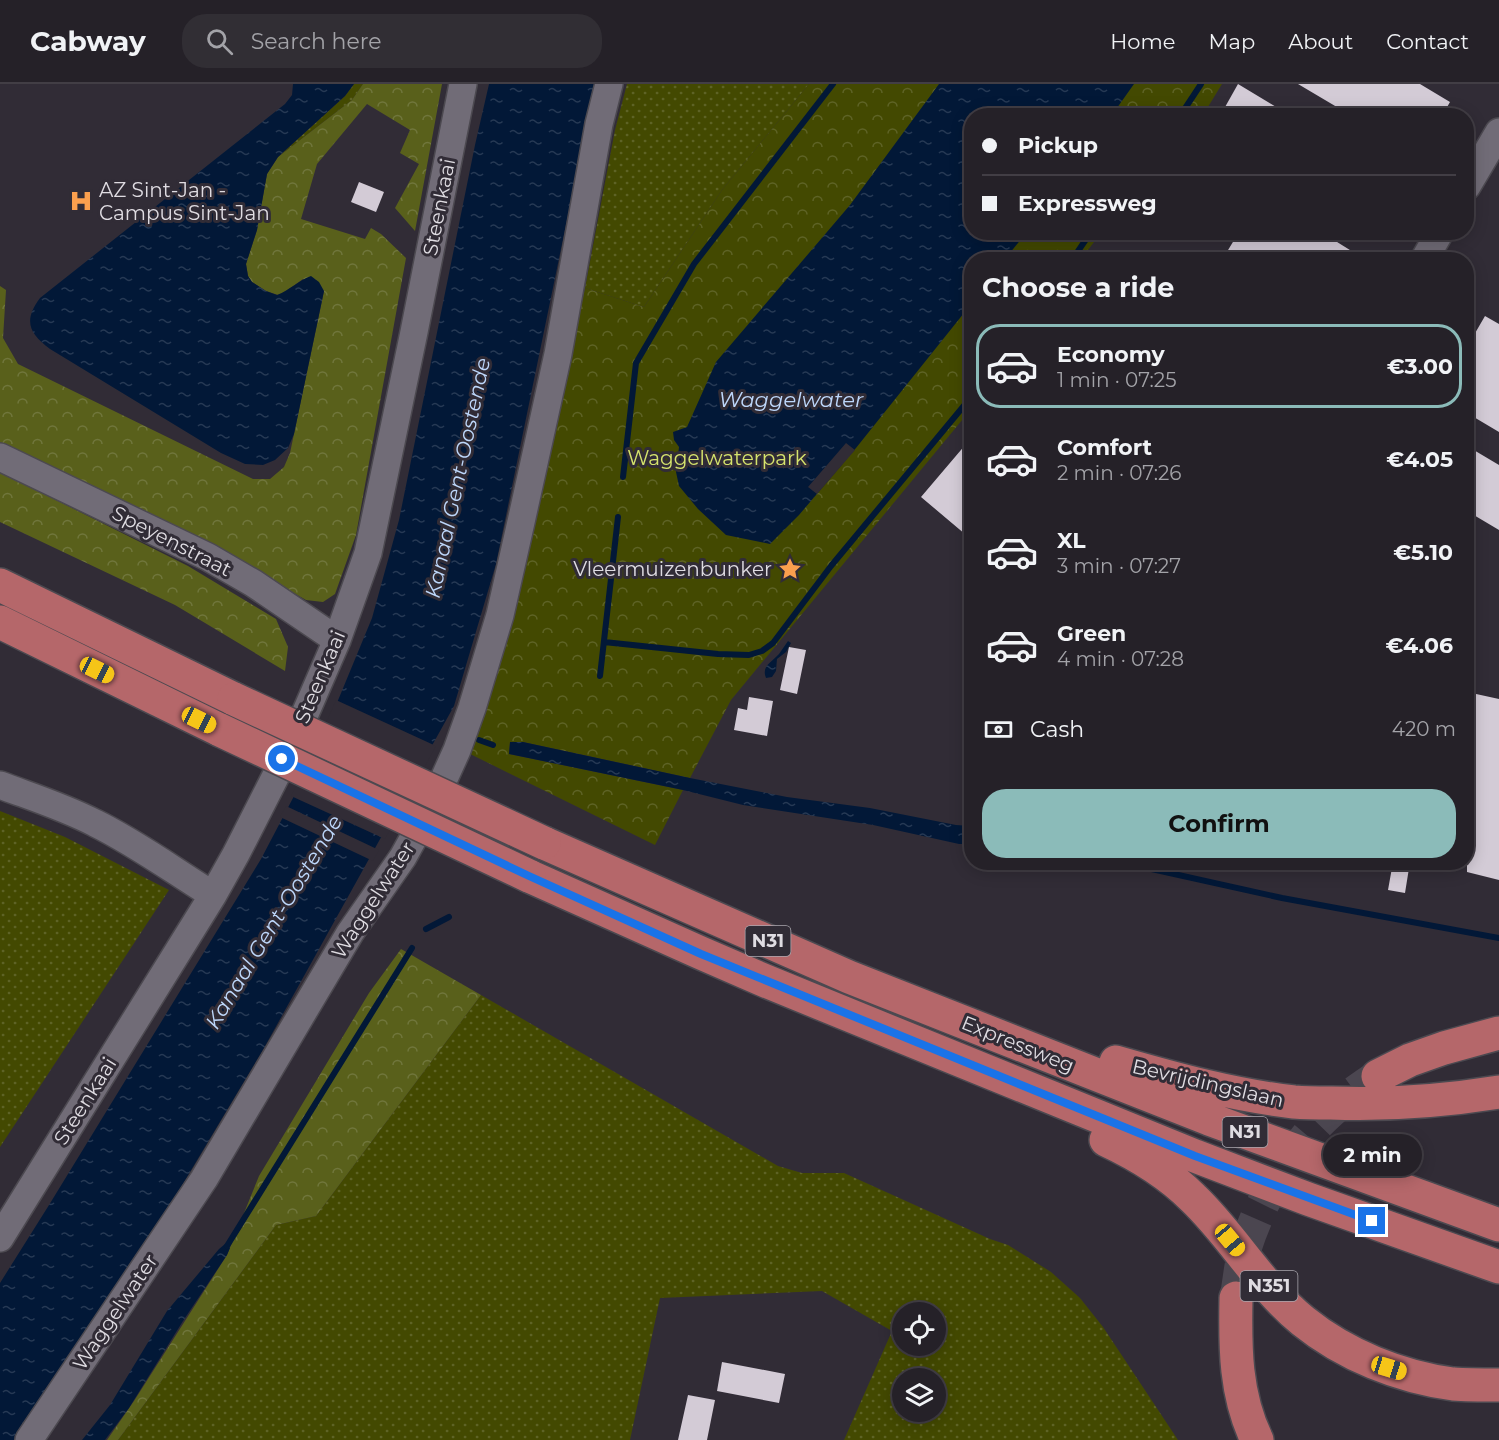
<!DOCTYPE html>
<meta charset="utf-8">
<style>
body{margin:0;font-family:Montserrat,sans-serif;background:#312e34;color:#f1f3f6;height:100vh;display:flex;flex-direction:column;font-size:22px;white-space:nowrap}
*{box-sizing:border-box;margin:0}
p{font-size:20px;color:#a3a3a8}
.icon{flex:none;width:33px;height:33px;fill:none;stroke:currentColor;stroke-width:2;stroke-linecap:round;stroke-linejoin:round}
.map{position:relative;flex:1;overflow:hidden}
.sheet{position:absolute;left:964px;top:168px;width:510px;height:618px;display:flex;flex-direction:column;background:#252128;border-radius:24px;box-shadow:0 3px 15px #0003,0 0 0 2px #423e45}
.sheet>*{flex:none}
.hud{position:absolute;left:964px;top:24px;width:510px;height:132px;border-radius:24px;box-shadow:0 3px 15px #0003,0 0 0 2px #423e45;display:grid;align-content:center;height:132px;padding:0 18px;background:#252128}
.fabs{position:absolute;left:892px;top:1218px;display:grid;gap:12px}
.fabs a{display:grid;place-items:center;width:54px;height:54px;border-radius:50%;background:#252128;box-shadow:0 3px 15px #0003,0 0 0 2px #423e45;font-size:30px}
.end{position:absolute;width:27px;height:27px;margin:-14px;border:8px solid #1a73e8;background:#fff;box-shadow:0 0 0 3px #fff}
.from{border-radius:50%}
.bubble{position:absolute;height:42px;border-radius:21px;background:#252128;box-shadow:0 3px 15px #0003,0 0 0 2px #423e45;font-size:20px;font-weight:700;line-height:42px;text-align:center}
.car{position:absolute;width:18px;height:36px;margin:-18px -9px;border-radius:8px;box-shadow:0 0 4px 2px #0007;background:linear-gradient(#f5c518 24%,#345 0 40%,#f5c518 0 76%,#345 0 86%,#f5c518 0)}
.hud b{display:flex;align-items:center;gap:21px;height:57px;font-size:22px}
.hud b+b{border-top:2px solid #423e45}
.hud i{width:15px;height:15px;background:#f1f3f6}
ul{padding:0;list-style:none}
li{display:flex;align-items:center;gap:18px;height:84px;margin:0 12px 9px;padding:0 6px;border:3px solid transparent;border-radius:24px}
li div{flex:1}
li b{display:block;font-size:22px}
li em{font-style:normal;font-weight:700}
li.selected{border-color:#8bbbb9}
li>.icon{width:54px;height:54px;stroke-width:1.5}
h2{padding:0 18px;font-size:27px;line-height:72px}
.pay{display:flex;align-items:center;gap:15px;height:66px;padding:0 18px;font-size:22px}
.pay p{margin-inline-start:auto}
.cta{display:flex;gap:12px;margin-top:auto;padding:12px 18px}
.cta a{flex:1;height:69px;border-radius:24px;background:#8bbbb9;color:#111;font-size:24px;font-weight:700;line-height:69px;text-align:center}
header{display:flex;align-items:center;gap:36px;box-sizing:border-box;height:84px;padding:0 30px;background:#252128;border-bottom:2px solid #423e45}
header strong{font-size:28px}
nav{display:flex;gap:33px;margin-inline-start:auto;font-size:21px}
.search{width:420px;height:54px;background:#312e34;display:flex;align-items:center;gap:15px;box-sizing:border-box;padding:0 21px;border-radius:24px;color:#a3a3a8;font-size:22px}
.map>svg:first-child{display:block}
.grass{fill:url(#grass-dots);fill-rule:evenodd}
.forest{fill:url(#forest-crowns)}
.park{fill:url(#park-crowns)}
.water{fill:url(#water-ripples)}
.pier{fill:#312c36}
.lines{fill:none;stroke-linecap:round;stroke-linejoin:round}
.stream{stroke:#021837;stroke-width:6}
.building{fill:#d3cbd6}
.highway-tunnel{stroke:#4b4650;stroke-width:33;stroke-dasharray:33 16;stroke-linecap:butt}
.minor-casing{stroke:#4c4950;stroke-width:30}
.highway-casing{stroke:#4c4950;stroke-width:36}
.minor{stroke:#716c77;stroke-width:27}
.highway{stroke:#b5676a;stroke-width:33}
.highway-bridge-casing{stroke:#4c4950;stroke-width:36;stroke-linecap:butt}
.highway-bridge{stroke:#b5676a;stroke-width:33}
.route{stroke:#1a73e8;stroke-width:8}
.labels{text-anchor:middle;stroke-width:6;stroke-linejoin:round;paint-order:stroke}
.shield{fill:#312c36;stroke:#aba7ae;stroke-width:1.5}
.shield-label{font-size:18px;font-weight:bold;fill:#dfdce2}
.poi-label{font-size:20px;fill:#dfdce2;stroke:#312c36;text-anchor:start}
.street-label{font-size:20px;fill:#dfdce2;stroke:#312c36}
.park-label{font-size:20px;fill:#d6e46d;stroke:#312c36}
.water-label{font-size:21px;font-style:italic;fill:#bdd7fb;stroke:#312c36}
</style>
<header>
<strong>Cabway</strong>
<div class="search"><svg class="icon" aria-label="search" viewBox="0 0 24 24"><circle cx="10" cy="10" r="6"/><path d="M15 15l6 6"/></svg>Search here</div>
<nav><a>Home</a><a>Map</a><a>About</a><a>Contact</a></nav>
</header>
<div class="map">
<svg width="1499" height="1356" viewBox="0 0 1499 1356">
<defs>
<pattern id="grass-dots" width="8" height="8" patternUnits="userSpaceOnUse" patternTransform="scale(1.5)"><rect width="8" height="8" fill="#434901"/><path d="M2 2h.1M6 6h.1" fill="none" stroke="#5e6326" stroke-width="1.8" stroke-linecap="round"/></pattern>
<pattern id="forest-crowns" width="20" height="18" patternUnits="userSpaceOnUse" patternTransform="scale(1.5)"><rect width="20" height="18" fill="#59601b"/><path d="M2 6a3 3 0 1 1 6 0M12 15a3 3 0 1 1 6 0" fill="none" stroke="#70763c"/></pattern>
<pattern id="park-crowns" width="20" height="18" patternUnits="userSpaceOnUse" patternTransform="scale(1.5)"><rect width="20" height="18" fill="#434901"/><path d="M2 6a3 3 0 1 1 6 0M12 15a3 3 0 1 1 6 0" fill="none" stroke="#5e6326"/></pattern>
<pattern id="water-ripples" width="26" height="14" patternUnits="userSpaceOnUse" patternTransform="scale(1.5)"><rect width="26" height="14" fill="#021837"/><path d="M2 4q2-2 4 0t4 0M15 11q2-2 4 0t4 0" fill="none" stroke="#263954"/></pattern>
</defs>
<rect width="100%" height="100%" fill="#312c36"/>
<!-- grass -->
<path class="grass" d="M 354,0 L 363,0 L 352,16 L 278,73 L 345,12 Z
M 627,0 L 809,0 L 722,106 L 644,223 L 585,204 L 615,46 Z
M 0,727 L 65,753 L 169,806 L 0,1063 Z
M 481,911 L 778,1082 L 802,1089 L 844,1089 L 990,1155 L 1008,1161 L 1051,1188 L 1080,1214 L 1103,1243 L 1178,1356 L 844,1356 L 892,1247 L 822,1207 L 660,1214 L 630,1356 L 118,1356 L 276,1141 L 316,1132 ZM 903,1228 L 936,1228 L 936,1262 L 903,1262 ZM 903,1294 L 936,1294 L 936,1328 L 903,1328 Z"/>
<!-- forest -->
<path class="forest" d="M 363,0 L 442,0 L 415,147 L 395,124 L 419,80 L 400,69 L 410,46 L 367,20 L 317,80 L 301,135 L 365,155 L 371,144 L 381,150 L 406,174 L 356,451 L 335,510 L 323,518 L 306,516 L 214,464 L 0,363 L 0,202 L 6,206 L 3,254 L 18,280 L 253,395 L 270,395 L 284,383 L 290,369 L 324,207 L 303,195 L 285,208 L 278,211 L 266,207 L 252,198 L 248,192 L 246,180 L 257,146 L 267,90 L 278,73 L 352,16 Z
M 0,388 L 188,482 L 276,535 L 288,563 L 285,587 L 175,521 L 0,438 Z
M 401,865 L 481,911 L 316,1132 L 276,1141 L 118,1356 L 107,1356 L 134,1317 L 227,1171 L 259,1092 L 369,909 Z"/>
<!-- park -->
<path class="park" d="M 809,0 L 1222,0 L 1203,31 L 972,32 L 972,148 L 1101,149 L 1081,175 L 972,176 L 972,324 L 731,616 L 690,694 L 523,658 L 510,658 L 509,670 L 683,706 L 655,761 L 466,668 L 532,439 L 585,204 L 644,223 L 722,106 Z"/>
<!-- water -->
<path class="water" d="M 293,0 L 354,0 L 345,12 L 278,73 L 267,90 L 257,146 L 246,180 L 248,192 L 252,198 L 266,207 L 277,211 C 290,206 299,196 311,192 L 319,198 L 324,207 L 294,350 L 288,364 L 275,376 L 263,381 L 245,380 L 221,369 L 50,265 C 29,249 23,237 40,214 L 285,20 L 292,11 Z
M 489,0 L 595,0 L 496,480 L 454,622 L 264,964 L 138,1175 L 19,1356 L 0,1356 L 0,1199 L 49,1121 L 261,775 L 315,672 L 372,534 L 399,436 L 475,61 Z
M 939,0 L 1134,0 L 1112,31 L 972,32 L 972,148 L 1026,149 L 1005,175 L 972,176 L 972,219 L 856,364 L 799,431 L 770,460 L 726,451 L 698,425 L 679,402 L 676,388 L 679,363 L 674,356 L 673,348 L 687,343 L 716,278 L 850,121 Z
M 788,557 L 791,559 L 786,568 L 777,575 L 776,587 L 772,593 L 766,594 C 761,582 772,578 779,570 C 782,566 785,561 788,557 Z
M 510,658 L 523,658 L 690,694 L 787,713 L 870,724 L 956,741 L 972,742 L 972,760 L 959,760 L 873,741 L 743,721 L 683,706 L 509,670 Z
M 225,1160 L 230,1164 L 227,1171 L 183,1237 L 129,1324 L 105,1356 L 82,1356 L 110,1321 L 167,1227 L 219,1165 Z"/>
<!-- pier -->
<path class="pier" d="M 846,359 L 855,366 L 817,410 L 808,403 Z
M 336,616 L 436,662 L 385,755 L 291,712 L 312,671 Z
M 286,722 L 379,766 L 373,777 L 280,733 Z"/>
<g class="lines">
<!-- stream -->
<path class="stream" d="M 1180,32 L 1201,0
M 1072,176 L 1091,148
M 623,393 L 636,279 L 694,180 L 833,0
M 604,558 L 718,570 L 749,571 L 762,567 L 773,559 L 831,482 L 972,312
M 600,592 L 618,433
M 479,656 L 493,661
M 1120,778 L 1282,814 L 1499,854
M 426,845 L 449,833
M 227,1162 L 412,864"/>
</g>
<!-- building -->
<path class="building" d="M 1238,0 L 1291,32 L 1220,32 Z
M 1298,0 L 1420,0 L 1450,18 L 1442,32 L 1352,32 Z
M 359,98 L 384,108 L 376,128 L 351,118 Z
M 1239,148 L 1321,148 L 1366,176 L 1222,176 Z
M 1485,232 L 1499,240 L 1499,348 L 1467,329 L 1467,263 Z
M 972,353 L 972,456 L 921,413 Z
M 1467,362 L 1499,381 L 1499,446 L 1467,427 Z
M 789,563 L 806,566 L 797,610 L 780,606 Z
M 1467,608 L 1499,615 L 1499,796 L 1467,788 Z
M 749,613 L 773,617 L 767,652 L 734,646 L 738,624 L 747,626 Z
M 1393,778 L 1410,778 L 1405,809 L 1388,806 Z
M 722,1278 L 785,1290 L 779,1319 L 717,1307 Z
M 688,1311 L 715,1316 L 707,1356 L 678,1356 Z"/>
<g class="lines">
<!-- highway-tunnel -->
<path class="highway-tunnel" d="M 1236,1214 C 1239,1199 1240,1183 1244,1168 C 1258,1120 1290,1065 1327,1031 C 1343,1016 1360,1004 1378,992"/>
<!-- minor casing -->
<g class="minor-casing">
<path id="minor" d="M 1467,102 L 1499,48
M 1424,176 L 1440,148
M 0,373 L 208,473 L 253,499 L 337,556
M 0,701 C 32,713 64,723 95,739 C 136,759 174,787 213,811
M 0,1154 L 213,811 L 236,770 L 292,660 L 337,556 L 368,469 L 414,248 L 463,0
M 29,1356 L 204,1095 L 350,849 L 403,773 L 434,717 L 457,666 L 472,624 L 500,531 L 521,438 L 558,270 L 599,40 L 609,0"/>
</g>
<!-- highway casing -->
<g class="highway-casing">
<path id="highway" d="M 0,501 L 234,615
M 0,538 L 220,646
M 544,759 L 849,893 L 1209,1035 L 1499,1141
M 529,792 L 701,869 L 768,898 L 1195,1072 L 1308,1115 L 1499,1183
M 1116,978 C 1175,995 1233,1011 1294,1018 C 1306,1019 1319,1019 1331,1019 C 1387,1021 1443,1017 1499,1008
M 1378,992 L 1410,976 L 1444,964 L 1499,949
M 1106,1056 C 1138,1071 1168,1089 1193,1114 C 1233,1152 1260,1202 1303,1237 C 1345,1271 1400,1293 1453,1300 C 1468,1301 1484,1301 1499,1301
M 1236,1214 C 1235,1263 1235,1311 1257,1356"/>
</g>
<!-- minor -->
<use href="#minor" class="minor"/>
<!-- highway -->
<use href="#highway" class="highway"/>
<!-- highway-bridge casing -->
<g class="highway-bridge-casing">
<path id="highway-bridge" d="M 234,615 L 544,759
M 220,646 L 529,792"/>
</g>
<!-- highway-bridge -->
<use href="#highway-bridge" class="highway-bridge"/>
</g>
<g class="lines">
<!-- route -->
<path class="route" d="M 282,675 L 529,792 L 701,870 L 1195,1072 L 1372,1137"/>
</g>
<!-- icons -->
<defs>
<g id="hospital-bare" transform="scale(1.8)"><path d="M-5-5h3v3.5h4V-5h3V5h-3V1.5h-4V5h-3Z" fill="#fa9f4e" stroke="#312c36" stroke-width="2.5" paint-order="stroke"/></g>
<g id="sight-bare" transform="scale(1.8)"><path d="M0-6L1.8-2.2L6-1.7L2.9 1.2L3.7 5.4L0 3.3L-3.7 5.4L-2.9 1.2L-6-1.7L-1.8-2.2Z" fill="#fa9f4e" stroke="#312c36" stroke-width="2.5" paint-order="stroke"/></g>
</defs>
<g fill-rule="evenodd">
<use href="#hospital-bare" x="81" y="117"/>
<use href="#sight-bare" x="790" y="485"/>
</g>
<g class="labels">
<!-- shield labels -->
<g class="shield">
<rect x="745.5" y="842" width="45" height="30" rx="4.5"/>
<rect x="1222.5" y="1033" width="45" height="30" rx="4.5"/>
<rect x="1240.5" y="1187" width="57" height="30" rx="4.5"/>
</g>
<g class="shield-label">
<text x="768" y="863">N31</text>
<text x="1245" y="1054">N31</text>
<text x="1269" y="1208">N351</text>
</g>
<!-- poi labels -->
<g class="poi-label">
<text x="99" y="113">AZ Sint-Jan -<tspan x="99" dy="23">Campus Sint-Jan</tspan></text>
<text x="772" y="492" text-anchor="end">Vleermuizenbunker</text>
</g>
<!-- street labels -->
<g class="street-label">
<text transform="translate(439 123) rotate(-79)" y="7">Steenkaai</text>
<text transform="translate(172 457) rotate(27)" y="7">Speyenstraat</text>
<text transform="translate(320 593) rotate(-67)" y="7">Steenkaai</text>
<text transform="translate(373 816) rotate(-57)" y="7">Waggelwater</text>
<text transform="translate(1018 960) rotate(22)" y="7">Expressweg</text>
<text transform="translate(1208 999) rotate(13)" y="7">Bevrijdingslaan</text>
<text transform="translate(85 1017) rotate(-58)" y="7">Steenkaai</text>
<text transform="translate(115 1228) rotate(-56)" y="7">Waggelwater</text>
</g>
<!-- park labels -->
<g class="park-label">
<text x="717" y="381">Waggelwaterpark</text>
</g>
<!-- water labels -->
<g class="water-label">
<text x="791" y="323">Waggelwater</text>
<text transform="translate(458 394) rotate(-78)" y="7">Kanaal Gent-Oostende</text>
<text transform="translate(274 838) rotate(-59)" y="7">Kanaal Gent-Oostende</text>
</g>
</g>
</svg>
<div class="fabs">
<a><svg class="icon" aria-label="locate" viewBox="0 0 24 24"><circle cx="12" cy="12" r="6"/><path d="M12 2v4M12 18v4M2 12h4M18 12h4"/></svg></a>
<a><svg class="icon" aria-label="layers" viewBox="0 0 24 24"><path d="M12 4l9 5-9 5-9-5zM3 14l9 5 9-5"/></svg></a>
</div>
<i class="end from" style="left:282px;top:675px"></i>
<i class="end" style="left:1372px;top:1137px"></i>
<div class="bubble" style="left:1323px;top:1050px;width:99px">2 min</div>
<i class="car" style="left:97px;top:586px;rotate:116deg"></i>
<i class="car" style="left:199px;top:636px;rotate:116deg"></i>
<i class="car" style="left:1230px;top:1156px;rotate:140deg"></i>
<i class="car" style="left:1389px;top:1284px;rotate:107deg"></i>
<div class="hud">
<b><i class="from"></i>Pickup</b>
<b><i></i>Expressweg</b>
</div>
<section class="sheet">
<h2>Choose a ride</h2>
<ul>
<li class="selected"><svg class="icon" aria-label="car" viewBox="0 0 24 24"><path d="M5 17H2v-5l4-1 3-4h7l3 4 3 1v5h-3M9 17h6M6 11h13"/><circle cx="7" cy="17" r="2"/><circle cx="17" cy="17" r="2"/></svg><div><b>Economy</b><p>1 min · 07:25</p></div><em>€3.00</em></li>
<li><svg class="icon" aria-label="car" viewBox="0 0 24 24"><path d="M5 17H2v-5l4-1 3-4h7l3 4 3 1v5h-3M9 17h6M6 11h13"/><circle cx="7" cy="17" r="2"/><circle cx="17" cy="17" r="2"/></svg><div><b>Comfort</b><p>2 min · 07:26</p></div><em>€4.05</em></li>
<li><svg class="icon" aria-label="car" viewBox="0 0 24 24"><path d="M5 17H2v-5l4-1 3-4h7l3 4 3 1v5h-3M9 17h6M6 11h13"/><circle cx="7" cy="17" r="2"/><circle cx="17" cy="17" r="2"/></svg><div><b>XL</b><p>3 min · 07:27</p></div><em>€5.10</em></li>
<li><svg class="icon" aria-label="car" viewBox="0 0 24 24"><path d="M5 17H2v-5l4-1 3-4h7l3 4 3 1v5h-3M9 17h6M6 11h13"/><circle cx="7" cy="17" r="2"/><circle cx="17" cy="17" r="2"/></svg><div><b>Green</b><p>4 min · 07:28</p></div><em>€4.06</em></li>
</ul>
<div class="pay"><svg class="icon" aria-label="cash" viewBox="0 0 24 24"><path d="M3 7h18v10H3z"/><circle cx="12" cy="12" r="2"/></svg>Cash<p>420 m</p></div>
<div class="cta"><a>Confirm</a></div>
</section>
</div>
